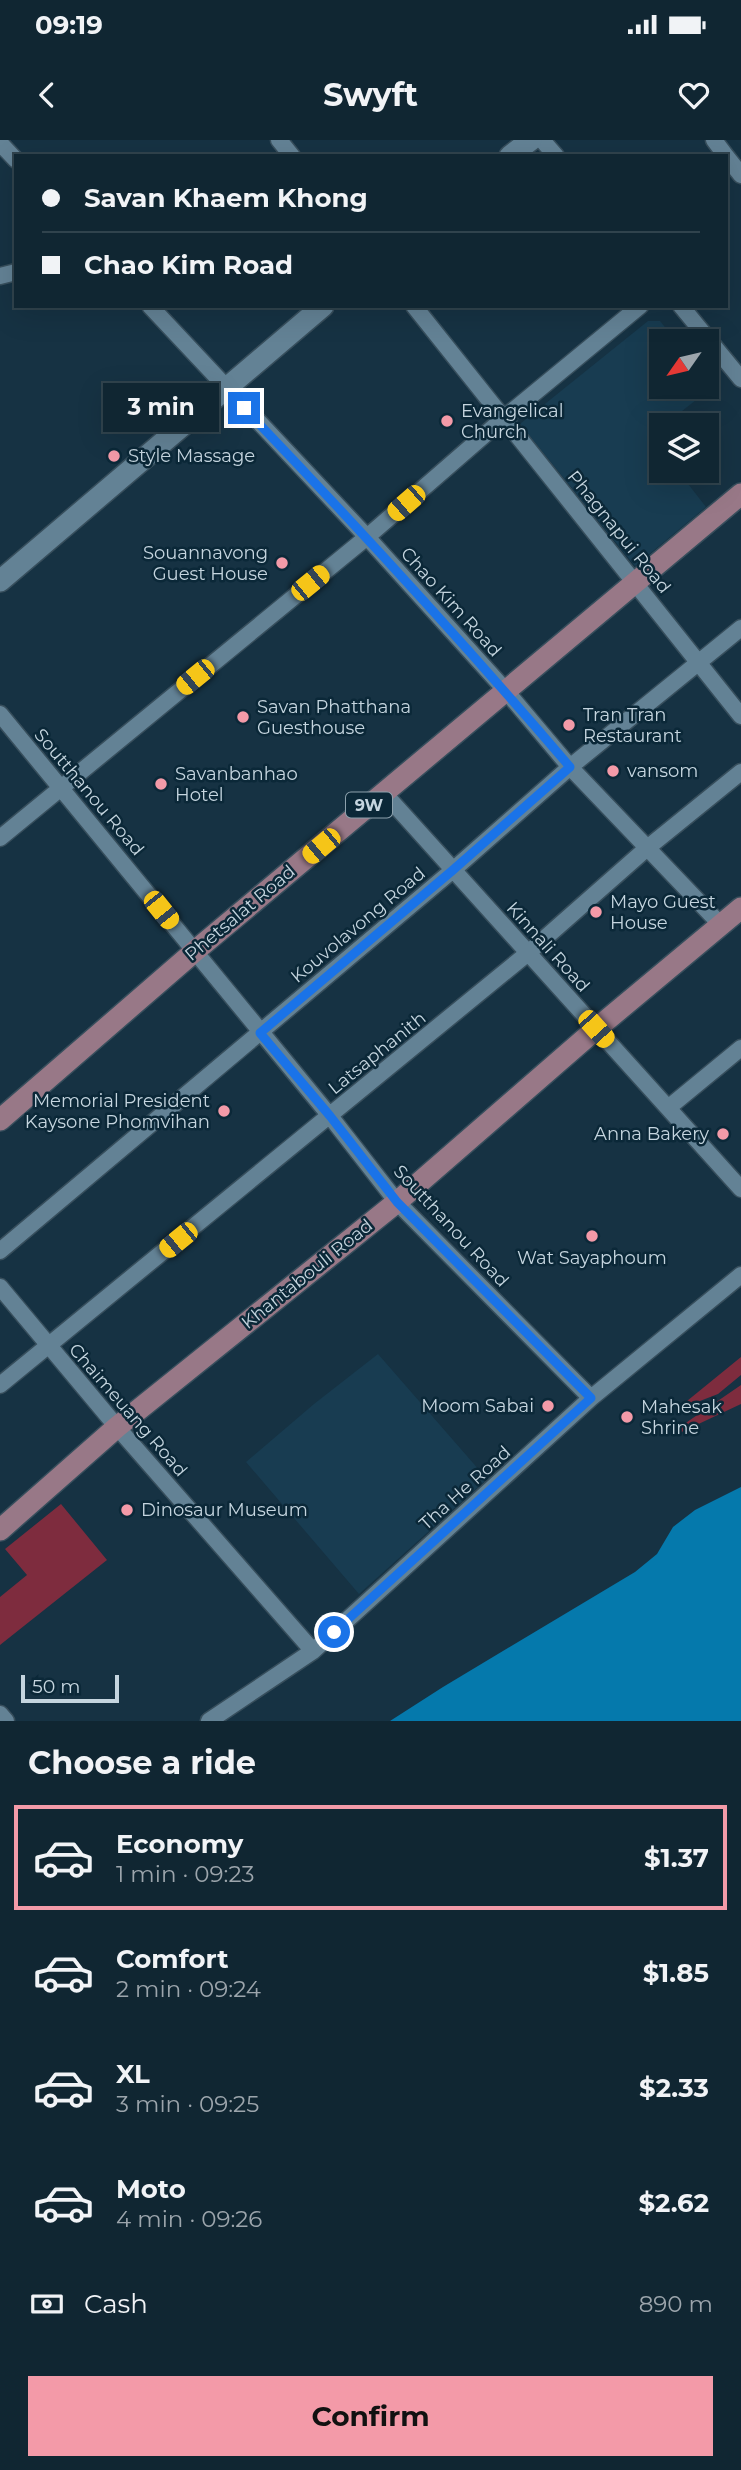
<!DOCTYPE html>
<meta charset="utf-8">
<style>
body{margin:0;font-family:Montserrat,sans-serif;background:#192e3a;color:#f1f3f6;height:100vh;display:flex;flex-direction:column;font-size:26px;white-space:nowrap}
*{box-sizing:border-box;margin:0}
p{font-size:23px;color:#9ca5ac}
.icon{flex:none;width:38px;height:38px;fill:none;stroke:currentColor;stroke-width:2;stroke-linecap:round;stroke-linejoin:round}
.map{position:relative;height:1581px;overflow:hidden}
.side{display:flex;flex-direction:column;background:#102632;flex:1}
.side>*{flex:none}
.top-card{position:absolute;left:14px;top:14px;width:714px;height:154px;border-radius:0px;box-shadow:0 7px 28px #0002,0 0 0 2px #30434d;display:grid;align-content:center;height:154px;padding:0 28px;background:#102632}
.needle{width:46px;rotate:236deg}
.tools{position:absolute;left:649px;top:189px;display:grid;gap:14px}
.tools a{display:grid;place-items:center;width:70px;height:70px;border-radius:0px;background:#102632;box-shadow:0 7px 28px #0002,0 0 0 2px #30434d;font-size:35px}
.scale{position:absolute;left:21px;bottom:18px;width:98px;box-sizing:border-box;padding-left:7px;border:4px solid #c5d5df;border-top:0;font-size:19px;line-height:24px;white-space:nowrap;color:#c5d5df;-webkit-text-stroke:5px #0b2838;paint-order:stroke}
.end{position:absolute;width:32px;height:32px;margin:-16px;border:9px solid #1a73e8;background:#fff;box-shadow:0 0 0 4px #fff}
.from{border-radius:50%}
.bubble{position:absolute;height:49px;border-radius:0px;background:#102632;box-shadow:0 7px 28px #0002,0 0 0 2px #30434d;font-size:23px;font-weight:700;line-height:49px;text-align:center}
.car{position:absolute;width:21px;height:42px;margin:-21px -10px;border-radius:9px;box-shadow:0 0 5px 2px #0007;background:linear-gradient(#f5c518 24%,#345 0 40%,#f5c518 0 76%,#345 0 86%,#f5c518 0)}
.top-card b{display:flex;align-items:center;gap:24px;height:66px;font-size:26px}
.top-card b+b{border-top:2px solid #30434d}
.top-card i{width:18px;height:18px;background:#f1f3f6}
ul{padding:0;list-style:none}
li{display:flex;align-items:center;gap:21px;height:105px;margin:0 14px 10px;padding:0 14px;border:4px solid transparent;border-radius:0px}
li div{flex:1}
li b{display:block;font-size:26px}
li em{font-style:normal;font-weight:700}
li.current{border-color:#f39aa8}
li>.icon{width:63px;height:63px;stroke-width:1.5}
h2{padding:0 28px;font-size:32px;line-height:84px}
.pay{display:flex;align-items:center;gap:18px;height:77px;padding:0 28px;font-size:26px}
.pay p{margin-inline-start:auto}
.cta{display:flex;gap:14px;margin-top:auto;padding:14px 28px}
.cta a{flex:1;height:80px;border-radius:0px;background:#f39aa8;color:#111;font-size:28px;font-weight:700;line-height:80px;text-align:center}
.status{display:flex;justify-content:space-between;align-items:center;height:49px;padding:0 35px;background:#102632;direction:ltr}
.status svg{height:19px;fill:currentColor}
header{display:flex;justify-content:space-between;align-items:center;height:91px;padding:0 28px;background:#102632;font-size:32px;font-weight:700}
.map>svg:first-child{display:block}
.built{fill:#183c51}
.green{fill:#7e2c3e}
.water{fill:#0579ac}
.lines{fill:none;stroke-linecap:round;stroke-linejoin:round}
.street-casing{stroke:#374e5c;stroke-width:19}
.secondary-casing{stroke:#374e5c;stroke-width:24}
.primary-casing{stroke:#374e5c;stroke-width:24}
.street{stroke:#638295;stroke-width:16}
.secondary{stroke:#638295;stroke-width:21}
.primary{stroke:#987887;stroke-width:21}
.route{stroke:#1a73e8;stroke-width:9}
.poi-dot{fill:#f39aa8;stroke:#0b2838;stroke-width:2.5}
.labels{text-anchor:middle;stroke-width:5;stroke-linejoin:round;paint-order:stroke}
.shield{fill:#0b2838;stroke:#8da1ad;stroke-width:2}
.shield-label{font-size:16px;font-weight:bold;fill:#c5d5df}
.poi-label{font-size:18px;fill:#c5d5df;stroke:#0b2838;text-anchor:start}
.street-label{font-size:18px;fill:#c5d5df;stroke:#0b2838}
</style>
<div class="status"><b>09:19</b><svg viewBox="0 0 49 12"><path d="M0 12V9h3v3zM5 12V6h3v6zM10 12V3h3v9zM15 12V0h3v12zM26 1h20v11H26zM47 4h2v5h-2z"/></svg></div>
<header><svg class="icon" aria-label="back" viewBox="0 0 24 24"><path d="M15 5l-7 7 7 7"/></svg>Swyft<svg class="icon" aria-label="heart" viewBox="0 0 24 24"><path d="M12 20l-8-8c-3-5 5-10 8-4 3-6 11-1 8 4z"/></svg></header>
<div class="map">
<svg width="741" height="1581" viewBox="0 0 741 1581">
<rect width="100%" height="100%" fill="#163243"/>
<!-- built -->
<path class="built" d="M 648,181 L 660,181 L 676,201 L 662,201 L 662,247 L 707,247 L 707,239 L 714,246 L 650,296 L 661,310 L 662,331 L 678,331 L 706,367 L 635,426 L 520,284 Z
M 378,1214 L 487,1339 L 359,1454 L 246,1322 L 314,1264 Z"/>
<!-- green -->
<path class="green" d="M 741,1217 L 741,1235 L 718,1254 L 687,1266 L 687,1261 Z
M 741,1245 L 741,1264 L 673,1296 L 672,1294 L 674,1291 Z
M 61,1364 L 107,1420 L 0,1505 L 0,1457 L 27,1435 L 5,1409 Z"/>
<!-- water -->
<path class="water" d="M 741,1347 L 741,1581 L 390,1581 L 443,1547 L 635,1432 L 657,1414 L 673,1387 L 695,1370 Z"/>
<g class="lines">
<!-- street casing -->
<g class="street-casing">
<path id="street" d="M 279,0 L 292,16
M 542,0 L 556,16
M 714,0 L 726,16
M 0,3 L 16,20
M 726,16 L 741,35
M 0,136 L 16,132
M 150,166 L 367,397 L 506,551 L 570,627 L 721,785
M 414,166 L 741,576
M 681,166 L 741,239
M 0,574 L 330,976 L 397,1062 L 591,1258
M 384,653 L 741,1049
M 0,698 L 367,397 L 504,278 L 640,166
M 668,968 L 741,908
M 0,1111 L 453,730 L 570,627 L 741,488
M 0,1147 L 117,1287 L 313,1511
M 0,1245 L 528,813 L 646,709 L 741,632
M 0,1574 L 6,1581
M 209,1581 L 313,1511 L 591,1258 L 741,1135"/>
</g>
<!-- secondary casing -->
<g class="secondary-casing">
<path id="secondary" d="M 510,16 L 531,0
M 0,441 L 323,166"/>
</g>
<!-- primary casing -->
<g class="primary-casing">
<path id="primary" d="M 0,980 L 195,811 L 741,354
M 0,1390 L 117,1287 L 397,1062 L 596,889 L 741,768"/>
</g>
<!-- street -->
<use href="#street" class="street"/>
<!-- secondary -->
<use href="#secondary" class="secondary"/>
<!-- primary -->
<use href="#primary" class="primary"/>
</g>
<g class="lines">
<!-- route -->
<path class="route" d="M 244,268 C 356,385 465,504 570,627 L 453,730 L 260,893 L 330,976 L 397,1062 L 591,1258 L 334,1492"/>
</g>
<!-- markers -->
<g class="poi-dot">
<circle cx="447" cy="281" r="7"/>
<circle cx="114" cy="316" r="7"/>
<circle cx="282" cy="423" r="7"/>
<circle cx="243" cy="577" r="7"/>
<circle cx="569" cy="585" r="7"/>
<circle cx="613" cy="631" r="7"/>
<circle cx="161" cy="644" r="7"/>
<circle cx="596" cy="772" r="7"/>
<circle cx="224" cy="971" r="7"/>
<circle cx="723" cy="994" r="7"/>
<circle cx="592" cy="1096" r="7"/>
<circle cx="548" cy="1266" r="7"/>
<circle cx="627" cy="1277" r="7"/>
<circle cx="127" cy="1370" r="7"/>
</g>
<g class="labels">
<!-- shield labels -->
<rect class="shield" x="346" y="652.5" width="46" height="25" rx="5"/>
<g class="shield-label">
<text x="369" y="671">9W</text>
</g>
<!-- poi labels -->
<g class="poi-label">
<text x="461" y="277">Evangelical<tspan x="461" dy="21">Church</tspan></text>
<text x="128" y="322">Style Massage</text>
<text x="268" y="419" text-anchor="end">Souannavong<tspan x="268" dy="21">Guest House</tspan></text>
<text x="257" y="573">Savan Phatthana<tspan x="257" dy="21">Guesthouse</tspan></text>
<text x="583" y="581">Tran Tran<tspan x="583" dy="21">Restaurant</tspan></text>
<text x="627" y="637">vansom</text>
<text x="175" y="640">Savanbanhao<tspan x="175" dy="21">Hotel</tspan></text>
<text x="610" y="768">Mayo Guest<tspan x="610" dy="21">House</tspan></text>
<text x="210" y="967" text-anchor="end">Memorial President<tspan x="210" dy="21">Kaysone Phomvihan</tspan></text>
<text x="709" y="1000" text-anchor="end">Anna Bakery</text>
<text x="592" y="1124" text-anchor="middle">Wat Sayaphoum</text>
<text x="534" y="1272" text-anchor="end">Moom Sabai</text>
<text x="641" y="1273">Mahesak<tspan x="641" dy="21">Shrine</tspan></text>
<text x="141" y="1376">Dinosaur Museum</text>
</g>
<!-- street labels -->
<g class="street-label">
<text transform="translate(619 392) rotate(51)" y="6">Phagnapui Road</text>
<text transform="translate(451 462) rotate(48)" y="6">Chao Kim Road</text>
<text transform="translate(89 652) rotate(50)" y="6">Soutthanou Road</text>
<text transform="translate(240 773) rotate(-40)" y="6">Phetsalat Road</text>
<text transform="translate(358 785) rotate(-40)" y="6">Kouvolavong Road</text>
<text transform="translate(548 807) rotate(48)" y="6">Kinnali Road</text>
<text transform="translate(377 913) rotate(-39)" y="6">Latsaphanith</text>
<text transform="translate(451 1086) rotate(47)" y="6">Soutthanou Road</text>
<text transform="translate(307 1134) rotate(-39)" y="6">Khantabouli Road</text>
<text transform="translate(128 1270) rotate(49)" y="6">Chaimeuang Road</text>
<text transform="translate(465 1348) rotate(-42)" y="6">Tha He Road</text>
</g>
</g>
</svg>
<div class="tools">
<a><svg class="needle" viewBox="-14 -14 28 28"><path d="M0-13l5 13h-10z" fill="#e53935"/><path d="M0 13l5-13h-10z" fill="#9ca5ac"/></svg></a>
<a><svg class="icon" aria-label="layers" viewBox="0 0 24 24"><path d="M12 4l9 5-9 5-9-5zM3 14l9 5 9-5"/></svg></a>
</div>
<div class="scale">50 m</div>
<i class="end from" style="left:334px;top:1492px"></i>
<i class="end" style="left:244px;top:268px"></i>
<div class="bubble" style="left:103px;top:243px;width:116px">3 min</div>
<i class="car" style="left:406px;top:363px;rotate:229deg"></i>
<i class="car" style="left:310px;top:443px;rotate:51deg"></i>
<i class="car" style="left:195px;top:537px;rotate:231deg"></i>
<i class="car" style="left:321px;top:706px;rotate:230deg"></i>
<i class="car" style="left:161px;top:770px;rotate:141deg"></i>
<i class="car" style="left:596px;top:889px;rotate:138deg"></i>
<i class="car" style="left:178px;top:1100px;rotate:231deg"></i>
<div class="top-card">
<b><i class="from"></i>Savan Khaem Khong</b>
<b><i></i>Chao Kim Road</b>
</div>
</div>
<section class="side">
<h2>Choose a ride</h2>
<ul>
<li class="current"><svg class="icon" aria-label="car" viewBox="0 0 24 24"><path d="M5 17H2v-5l4-1 3-4h7l3 4 3 1v5h-3M9 17h6M6 11h13"/><circle cx="7" cy="17" r="2"/><circle cx="17" cy="17" r="2"/></svg><div><b>Economy</b><p>1 min · 09:23</p></div><em>$1.37</em></li>
<li><svg class="icon" aria-label="car" viewBox="0 0 24 24"><path d="M5 17H2v-5l4-1 3-4h7l3 4 3 1v5h-3M9 17h6M6 11h13"/><circle cx="7" cy="17" r="2"/><circle cx="17" cy="17" r="2"/></svg><div><b>Comfort</b><p>2 min · 09:24</p></div><em>$1.85</em></li>
<li><svg class="icon" aria-label="car" viewBox="0 0 24 24"><path d="M5 17H2v-5l4-1 3-4h7l3 4 3 1v5h-3M9 17h6M6 11h13"/><circle cx="7" cy="17" r="2"/><circle cx="17" cy="17" r="2"/></svg><div><b>XL</b><p>3 min · 09:25</p></div><em>$2.33</em></li>
<li><svg class="icon" aria-label="car" viewBox="0 0 24 24"><path d="M5 17H2v-5l4-1 3-4h7l3 4 3 1v5h-3M9 17h6M6 11h13"/><circle cx="7" cy="17" r="2"/><circle cx="17" cy="17" r="2"/></svg><div><b>Moto</b><p>4 min · 09:26</p></div><em>$2.62</em></li>
</ul>
<div class="pay"><svg class="icon" aria-label="cash" viewBox="0 0 24 24"><path d="M3 7h18v10H3z"/><circle cx="12" cy="12" r="2"/></svg>Cash<p>890 m</p></div>
<div class="cta"><a>Confirm</a></div>
</section>
